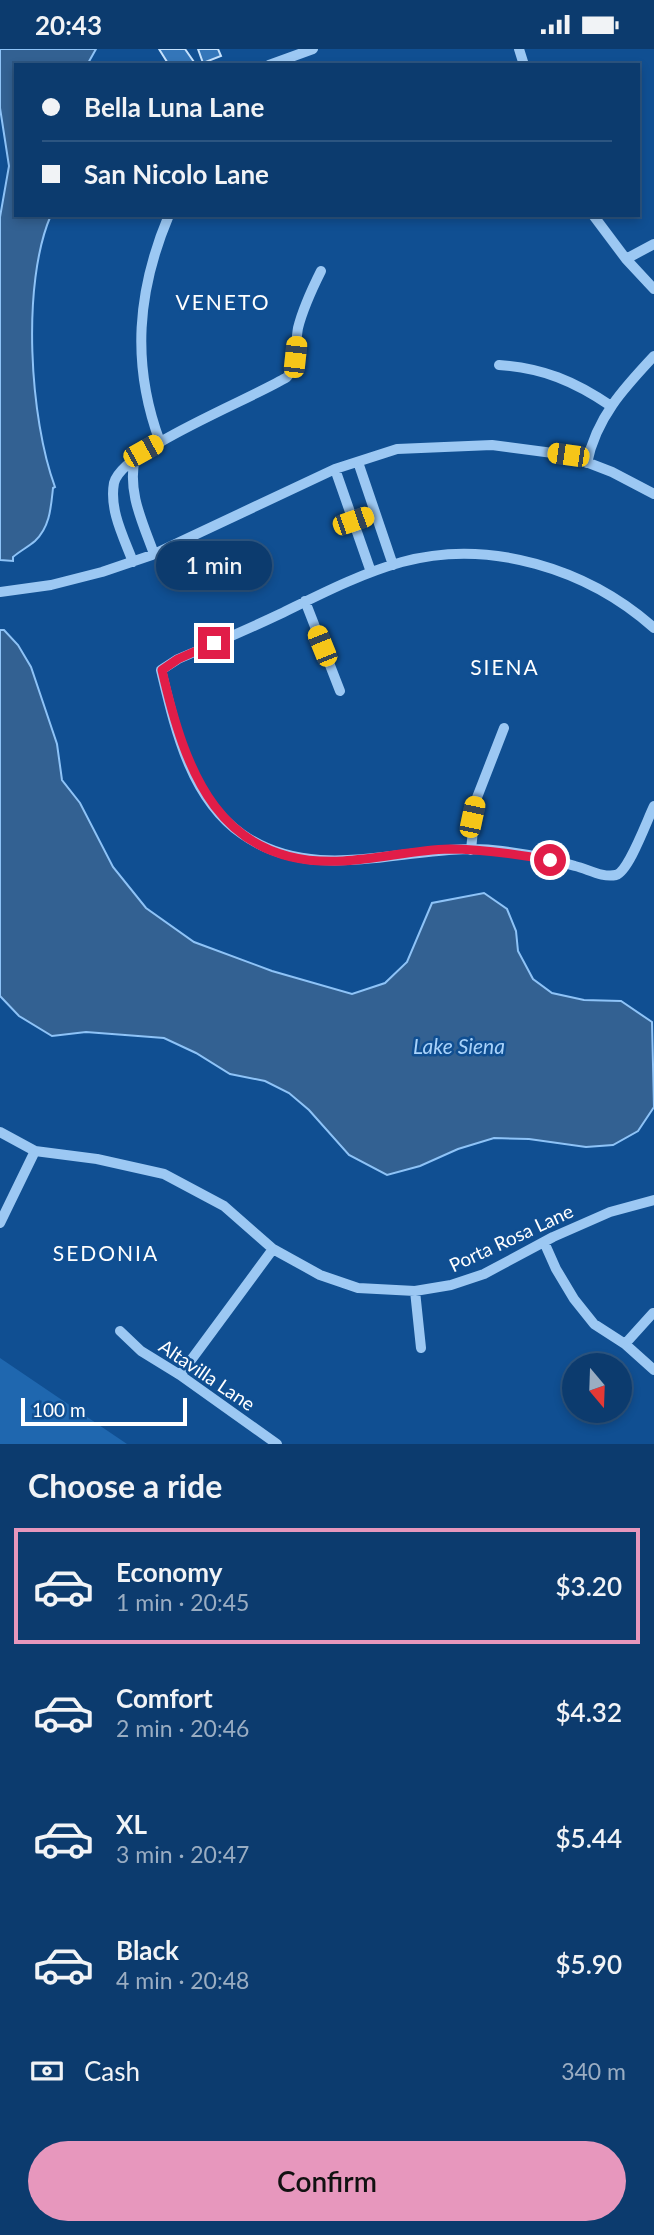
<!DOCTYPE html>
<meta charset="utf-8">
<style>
body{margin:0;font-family:Lato,sans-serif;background:#1a4676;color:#f1f3f6;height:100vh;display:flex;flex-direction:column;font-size:26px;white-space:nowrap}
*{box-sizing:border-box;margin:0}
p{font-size:23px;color:#9aadc2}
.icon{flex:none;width:38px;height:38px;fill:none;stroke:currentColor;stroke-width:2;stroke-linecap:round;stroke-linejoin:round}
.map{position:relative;height:1395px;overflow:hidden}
.sheet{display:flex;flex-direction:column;background:#0c3b6e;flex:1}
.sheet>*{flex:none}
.hud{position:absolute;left:14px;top:14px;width:626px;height:154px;border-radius:0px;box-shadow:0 4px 10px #0003,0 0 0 2px #2c5581;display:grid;align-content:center;height:154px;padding:0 28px;background:#0c3b6e}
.needle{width:46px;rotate:161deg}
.buttons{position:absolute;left:562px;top:1304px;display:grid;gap:14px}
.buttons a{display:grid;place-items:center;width:70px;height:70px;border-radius:50%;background:#0c3b6e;box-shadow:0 4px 10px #0003,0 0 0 2px #2c5581;font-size:35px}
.scale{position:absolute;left:21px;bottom:18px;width:166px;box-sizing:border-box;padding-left:7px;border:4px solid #fff;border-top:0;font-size:19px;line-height:24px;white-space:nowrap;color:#fff;-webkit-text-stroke:5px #104f92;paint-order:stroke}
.end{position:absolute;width:32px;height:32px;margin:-16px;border:9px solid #e11d48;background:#fff;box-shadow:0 0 0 4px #fff}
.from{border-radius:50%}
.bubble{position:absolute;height:49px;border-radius:24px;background:#0c3b6e;box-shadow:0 4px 10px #0003,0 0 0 2px #2c5581;font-size:23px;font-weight:600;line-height:49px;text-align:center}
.car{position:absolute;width:21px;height:42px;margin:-21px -10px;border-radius:9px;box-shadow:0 0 5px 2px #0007;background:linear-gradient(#f5c518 24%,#345 0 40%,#f5c518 0 76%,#345 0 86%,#f5c518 0)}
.hud b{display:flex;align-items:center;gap:24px;height:66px;font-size:26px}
.hud b+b{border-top:2px solid #2c5581}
.hud i{width:18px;height:18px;background:#f1f3f6}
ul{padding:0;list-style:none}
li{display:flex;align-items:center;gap:21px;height:116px;margin:0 14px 10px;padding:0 14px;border:4px solid transparent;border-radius:0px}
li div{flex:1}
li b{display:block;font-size:26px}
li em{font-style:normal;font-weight:600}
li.selected{border-color:#e797bd}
li>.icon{width:63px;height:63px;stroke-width:1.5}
h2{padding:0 28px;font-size:32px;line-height:84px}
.pay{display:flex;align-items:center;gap:18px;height:77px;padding:0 28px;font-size:26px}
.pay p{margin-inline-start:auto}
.action{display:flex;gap:14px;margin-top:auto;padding:14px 28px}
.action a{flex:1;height:80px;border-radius:42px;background:#e797bd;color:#111;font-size:28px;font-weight:600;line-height:80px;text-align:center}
.status{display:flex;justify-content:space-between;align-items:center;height:49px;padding:0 35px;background:#0c3b6e;direction:ltr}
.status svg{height:19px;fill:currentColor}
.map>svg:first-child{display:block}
.green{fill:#1f67af}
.water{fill:#336192;stroke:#8ec3f7;stroke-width:2}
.building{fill:#3476b9;stroke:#c4e1fd;stroke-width:2}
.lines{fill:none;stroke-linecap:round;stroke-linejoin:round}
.minor{stroke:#9cc8f3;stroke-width:10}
.route{stroke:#e11d48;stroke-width:9}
.labels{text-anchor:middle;stroke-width:5;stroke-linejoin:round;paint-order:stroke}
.street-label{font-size:19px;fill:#fff;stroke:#104f92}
.neighbourhood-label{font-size:21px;letter-spacing:2px;fill:#fff;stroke:#104f92}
.water-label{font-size:21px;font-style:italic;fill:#a8d2fa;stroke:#104f92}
</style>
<div class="status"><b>20:43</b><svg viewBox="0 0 49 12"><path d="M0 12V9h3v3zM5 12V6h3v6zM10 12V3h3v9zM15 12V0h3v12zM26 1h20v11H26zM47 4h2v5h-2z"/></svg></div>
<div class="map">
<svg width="654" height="1395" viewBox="0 0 654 1395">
<rect width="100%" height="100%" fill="#104f92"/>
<!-- green -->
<path class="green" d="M 0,1309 L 127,1395 L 0,1395 Z"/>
<!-- water -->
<path class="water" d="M 0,0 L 96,0 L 87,16 L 16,16 L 16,166 L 51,166 C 21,235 30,371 55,438 L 53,439 C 51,458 50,478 35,492 C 28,498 20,502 13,508 L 13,512 L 0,511 L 0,168 L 9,117 L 0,59 Z
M 0,581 L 4,581 L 18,596 L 31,618 L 57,695 L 62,731 L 80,754 L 113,818 L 146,859 L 194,893 L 272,922 L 352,945 L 385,934 L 407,913 L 432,854 L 484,844 L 507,860 L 516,882 L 518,902 L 533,930 L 552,944 L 584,951 L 621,952 L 652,973 L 654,1058 L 638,1082 L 613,1096 L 586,1098 L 529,1090 L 494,1089 L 458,1100 L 420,1117 L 387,1126 L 349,1106 L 309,1061 L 289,1044 L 265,1032 L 230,1025 L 196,1004 L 164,989 L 86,983 L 52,987 L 19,967 L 0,947 Z"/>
<!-- building -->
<path class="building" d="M 159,0 L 185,0 L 194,13 L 190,16 L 169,16 Z
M 198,0 L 218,0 L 221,7 L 203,14 Z"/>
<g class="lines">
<!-- minor -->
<path class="minor" d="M 519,0 L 524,16
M 269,16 L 313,0
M 593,166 L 626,210 L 654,240
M 626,210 L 654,195
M 499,316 C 543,319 574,332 611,357
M 160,393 C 131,315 137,242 169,166
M 135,409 C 127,443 143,474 154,505
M 358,413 L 393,516
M 587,414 C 596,369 624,339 654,307
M 335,420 L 371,523
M 133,513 C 124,489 109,461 114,434 C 122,400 254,349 287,328 C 298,314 295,296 298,279 C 303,259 312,240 321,222
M 0,543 L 51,536 L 102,523 L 152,506 L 335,420 L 397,400 L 492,396 L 568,406 L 612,423 L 654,445
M 305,552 L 340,642
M 654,579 C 588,520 489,489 402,513 C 359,525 319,546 280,565 C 246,581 212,596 178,610 L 161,621 C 175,679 190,749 242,785 C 320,840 416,790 502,802 C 526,805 552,810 575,817 C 588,820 602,829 616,826 C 629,822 647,771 654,757
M 471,801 L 476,751 L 504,679
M 0,1083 L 35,1102 L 97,1110 L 164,1125 L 224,1157 L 273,1200 L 320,1226 L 358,1239 L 415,1242 L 451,1236 L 484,1225 L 553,1188 L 610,1163 L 654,1151
M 0,1174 L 35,1102
M 544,1193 L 556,1220 L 574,1250 L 594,1275 L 625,1295 L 654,1321
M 415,1242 L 421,1299
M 120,1282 L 141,1302 L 180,1326 L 277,1395
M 625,1295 L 653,1264
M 180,1326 L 273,1200"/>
</g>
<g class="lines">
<!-- route -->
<path class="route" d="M 214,594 L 178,610 L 162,621 C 185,722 219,819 343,812 C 379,810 414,801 449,800 C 484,800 516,805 550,811"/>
</g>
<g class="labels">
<!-- street labels -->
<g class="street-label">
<text transform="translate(511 1189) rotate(-25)" y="7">Porta Rosa Lane</text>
<text transform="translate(207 1326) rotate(34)" y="7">Altavilla Lane</text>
</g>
<!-- neighbourhood labels -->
<g class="neighbourhood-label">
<text x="223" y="261">VENETO</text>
<text x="505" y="626">SIENA</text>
<text x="106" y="1212">SEDONIA</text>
</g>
<!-- water labels -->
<g class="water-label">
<text x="459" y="1005">Lake Siena</text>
</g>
</g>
</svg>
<div class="buttons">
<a><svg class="needle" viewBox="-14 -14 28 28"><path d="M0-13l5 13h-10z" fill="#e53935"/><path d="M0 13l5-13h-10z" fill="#9aadc2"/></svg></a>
</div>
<div class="scale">100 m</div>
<i class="end from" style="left:550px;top:811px"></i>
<i class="end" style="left:214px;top:594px"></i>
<div class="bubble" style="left:156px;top:492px;width:116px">1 min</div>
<i class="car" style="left:295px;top:308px;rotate:6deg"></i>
<i class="car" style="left:143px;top:402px;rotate:61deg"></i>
<i class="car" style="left:568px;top:406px;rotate:278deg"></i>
<i class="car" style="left:353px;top:472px;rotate:71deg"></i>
<i class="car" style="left:322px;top:597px;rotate:338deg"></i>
<i class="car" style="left:472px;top:768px;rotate:12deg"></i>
<div class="hud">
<b><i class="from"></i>Bella Luna Lane</b>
<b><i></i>San Nicolo Lane</b>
</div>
</div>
<section class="sheet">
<h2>Choose a ride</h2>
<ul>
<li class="selected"><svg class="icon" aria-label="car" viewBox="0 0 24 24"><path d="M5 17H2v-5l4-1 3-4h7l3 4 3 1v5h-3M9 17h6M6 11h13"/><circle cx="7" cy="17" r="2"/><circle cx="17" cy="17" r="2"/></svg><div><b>Economy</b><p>1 min · 20:45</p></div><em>$3.20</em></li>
<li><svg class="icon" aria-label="car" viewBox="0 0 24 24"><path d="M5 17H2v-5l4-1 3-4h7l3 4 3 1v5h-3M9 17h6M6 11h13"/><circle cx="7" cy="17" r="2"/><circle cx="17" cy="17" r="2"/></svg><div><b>Comfort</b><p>2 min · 20:46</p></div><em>$4.32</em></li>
<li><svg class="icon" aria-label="car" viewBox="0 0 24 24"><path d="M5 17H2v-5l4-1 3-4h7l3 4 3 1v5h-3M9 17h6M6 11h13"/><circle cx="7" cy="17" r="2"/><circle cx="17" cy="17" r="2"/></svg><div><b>XL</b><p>3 min · 20:47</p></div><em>$5.44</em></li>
<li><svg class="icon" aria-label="car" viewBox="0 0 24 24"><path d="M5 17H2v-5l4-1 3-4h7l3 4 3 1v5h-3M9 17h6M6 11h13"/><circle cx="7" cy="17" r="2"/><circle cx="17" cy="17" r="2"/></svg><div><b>Black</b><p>4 min · 20:48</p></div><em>$5.90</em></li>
</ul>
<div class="pay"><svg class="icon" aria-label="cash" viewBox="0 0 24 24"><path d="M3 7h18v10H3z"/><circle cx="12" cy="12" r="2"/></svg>Cash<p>340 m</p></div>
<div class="action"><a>Confirm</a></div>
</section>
